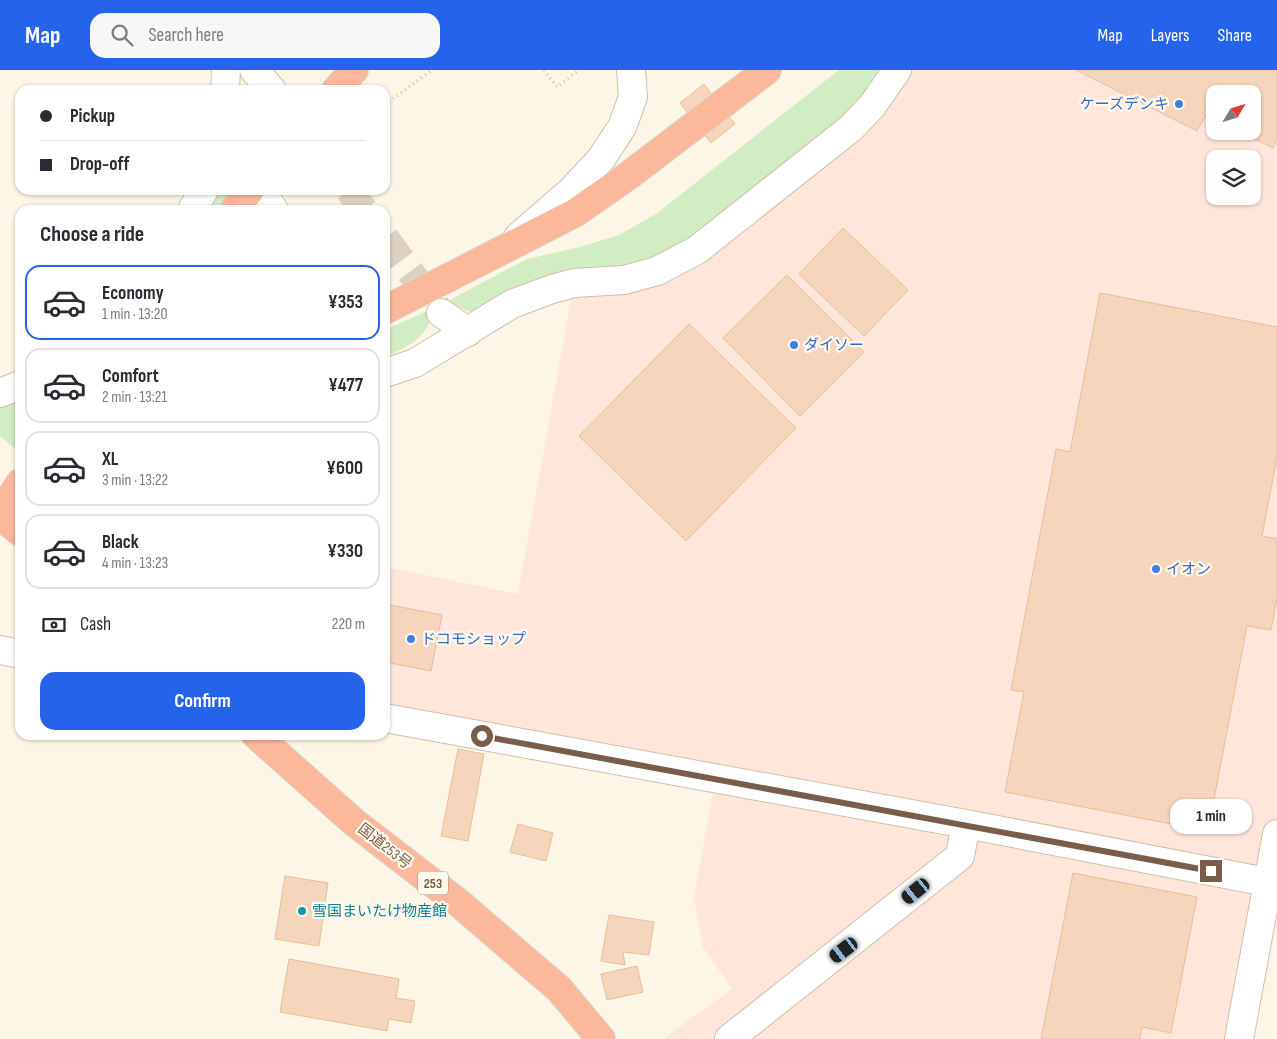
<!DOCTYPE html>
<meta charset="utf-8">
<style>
body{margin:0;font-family:"Sofia Sans Condensed","Noto Sans JP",sans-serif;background:#f7f7f7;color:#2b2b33;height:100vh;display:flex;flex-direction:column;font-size:19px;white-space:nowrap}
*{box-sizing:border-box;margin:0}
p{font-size:16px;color:#7c7c81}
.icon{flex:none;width:28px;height:28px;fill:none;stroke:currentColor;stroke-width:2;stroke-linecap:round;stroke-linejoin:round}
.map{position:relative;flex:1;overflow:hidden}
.side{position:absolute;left:15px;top:135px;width:375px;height:535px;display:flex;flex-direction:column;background:#fff;border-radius:15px;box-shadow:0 1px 4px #0004}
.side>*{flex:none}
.guide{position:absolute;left:15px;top:15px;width:375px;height:110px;border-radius:15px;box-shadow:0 1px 4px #0004;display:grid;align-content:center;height:110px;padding:0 25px;background:#fff}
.needle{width:32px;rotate:52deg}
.buttons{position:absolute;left:1206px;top:15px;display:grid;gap:10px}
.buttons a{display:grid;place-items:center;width:55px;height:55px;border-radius:10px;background:#fff;box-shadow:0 1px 4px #0004;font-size:25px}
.end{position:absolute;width:22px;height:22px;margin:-11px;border:6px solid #795c49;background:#fff;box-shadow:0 0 0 2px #fff}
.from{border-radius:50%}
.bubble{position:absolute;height:35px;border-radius:15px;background:#fff;box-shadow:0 1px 4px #0004;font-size:16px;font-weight:700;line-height:35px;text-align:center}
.car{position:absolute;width:15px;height:30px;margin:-15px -8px;border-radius:6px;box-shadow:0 0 4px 1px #0007;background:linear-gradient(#222 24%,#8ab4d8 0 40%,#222 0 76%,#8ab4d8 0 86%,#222 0)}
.guide b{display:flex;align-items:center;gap:18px;height:48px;font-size:19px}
.guide b+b{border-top:1px solid #e1e1e2}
.guide i{width:12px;height:12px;background:#2b2b33}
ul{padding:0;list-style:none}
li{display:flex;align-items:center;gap:15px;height:75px;margin:0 10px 8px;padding:0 15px;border:2px solid #e1e1e2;border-radius:15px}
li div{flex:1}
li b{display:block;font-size:19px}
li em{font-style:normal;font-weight:700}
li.current{border-color:#2563eb}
li>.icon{width:45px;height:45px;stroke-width:1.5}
h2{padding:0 25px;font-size:22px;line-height:60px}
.pay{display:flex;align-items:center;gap:12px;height:55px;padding:0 25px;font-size:19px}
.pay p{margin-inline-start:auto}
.action{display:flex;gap:10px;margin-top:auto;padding:10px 25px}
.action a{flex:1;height:58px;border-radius:15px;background:#2563eb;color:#fff;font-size:20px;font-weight:700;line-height:58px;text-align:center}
header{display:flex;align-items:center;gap:30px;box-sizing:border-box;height:70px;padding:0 25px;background:#2563eb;color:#fff}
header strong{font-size:24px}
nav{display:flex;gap:28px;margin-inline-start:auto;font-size:18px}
.search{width:350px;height:45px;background:#f7f7f7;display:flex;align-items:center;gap:12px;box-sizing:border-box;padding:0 18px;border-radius:15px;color:#7c7c81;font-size:19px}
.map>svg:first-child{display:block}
.commercial{fill:#fee6da;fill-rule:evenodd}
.green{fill:#d2ecc4}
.building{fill:#f5d6bc;stroke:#e8bd9c}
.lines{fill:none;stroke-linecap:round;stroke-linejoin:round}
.minor-tunnel{stroke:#dcd0bf;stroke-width:28;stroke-dasharray:28 14;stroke-linecap:butt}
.minor-casing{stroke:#d0beab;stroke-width:30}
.highway-casing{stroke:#dcd5d0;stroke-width:30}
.path{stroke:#dab99f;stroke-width:3;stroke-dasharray:1 4;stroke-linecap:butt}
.minor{stroke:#fff;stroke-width:28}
.highway{stroke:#fbb89a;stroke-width:28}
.route{stroke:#795c49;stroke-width:6}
.shop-dot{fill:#3f7fe0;stroke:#fff9ee;stroke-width:2}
.culture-dot{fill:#0f9aa8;stroke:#fff9ee;stroke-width:2}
.labels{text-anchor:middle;stroke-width:4.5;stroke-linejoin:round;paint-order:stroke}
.shield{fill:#fff9ee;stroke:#a18b7a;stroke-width:1}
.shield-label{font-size:14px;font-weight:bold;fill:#795c49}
.shop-label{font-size:15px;fill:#366cbe;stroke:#fff9ee;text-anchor:start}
.street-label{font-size:15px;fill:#795c49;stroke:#fff9ee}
.culture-label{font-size:15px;fill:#0d838f;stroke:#fff9ee;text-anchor:start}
</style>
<header>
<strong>Map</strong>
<div class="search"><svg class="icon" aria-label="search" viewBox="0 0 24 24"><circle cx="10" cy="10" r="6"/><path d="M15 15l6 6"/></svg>Search here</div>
<nav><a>Map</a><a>Layers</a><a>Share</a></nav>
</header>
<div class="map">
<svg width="1277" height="969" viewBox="0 0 1277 969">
<rect width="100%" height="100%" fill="#fdf6e6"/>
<!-- commercial -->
<path class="commercial" d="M 897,0 L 1277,0 L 1277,764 L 1239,969 L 663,969 L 732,919 L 703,877 L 694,828 L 713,722 L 953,752 L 385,648 L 385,497 L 518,524 L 574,213 ZM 1215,24 L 1252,24 L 1252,61 L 1215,61 ZM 1215,89 L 1252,89 L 1252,126 L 1215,126 Z"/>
<!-- green -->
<path class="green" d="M 839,0 L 882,0 L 870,24 L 831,58 L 697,164 L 662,186 L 473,243 L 446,232 L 527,189 L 580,177 L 619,165 L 656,144 Z
M 210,120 L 231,120 L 216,140 L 202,140 Z
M 425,242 L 430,252 C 420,272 404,278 385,287 L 385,260 Z
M 20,329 L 20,377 L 16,380 L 0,366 L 0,336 Z"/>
<!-- building -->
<path class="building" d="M 1076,0 L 1277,0 L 1277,70 L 1273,78 L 1239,61 L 1252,61 L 1252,24 L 1215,24 L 1215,50 L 1206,45 L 1197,61 Z
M 704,14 L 735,54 L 711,73 L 680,33 Z
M 843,158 L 908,220 L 864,266 L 799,204 Z
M 787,205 L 864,282 L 800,346 L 723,268 Z
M 1100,223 L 1277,257 L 1277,387 L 1262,466 L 1277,469 L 1277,528 L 1271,560 L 1247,556 L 1208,761 L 1005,722 L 1024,622 L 1011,620 L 1056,379 L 1070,382 Z
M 689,254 L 796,358 L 686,471 L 579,366 Z
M 385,534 L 442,545 L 431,601 L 385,592 Z
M 458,679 L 484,684 L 468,771 L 441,766 Z
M 518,754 L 553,763 L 546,791 L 510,782 Z
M 1073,803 L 1197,827 L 1171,963 L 1142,957 L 1140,969 L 1041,969 Z
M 285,806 L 328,813 L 319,876 L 275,869 Z
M 609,845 L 654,852 L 649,885 L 623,882 L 625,895 L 601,891 Z
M 289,889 L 399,909 L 396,928 L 415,931 L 411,953 L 389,949 L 387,961 L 280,942 Z
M 637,896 L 643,922 L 607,930 L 601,904 Z"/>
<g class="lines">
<!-- minor-tunnel -->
<path class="minor-tunnel" d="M 349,120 L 364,140
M 385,168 L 441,243"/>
<!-- minor casing -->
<g class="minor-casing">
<path id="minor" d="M 254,0 L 272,20
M 225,20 L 226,0
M 259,120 L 274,140
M 192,140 L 204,120
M 518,167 L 571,121 L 601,89 L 622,57 L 633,27 L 631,0
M 441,243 L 468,262
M 385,303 L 415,293 L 512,234 L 552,219 L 574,213 L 624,210 L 657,201 L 697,180 L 851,58 L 872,36 L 897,0
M 0,323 L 20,315
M 0,580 L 20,584
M 385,648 L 966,754 L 1277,814
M 729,969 L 960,786 L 966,754
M 1239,969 L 1277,764"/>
</g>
<!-- highway casing -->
<g class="highway-casing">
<path id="highway" d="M 336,20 L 354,0
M 234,140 L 250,120
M 385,240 L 575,143 L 628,106 L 767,0
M 0,444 L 20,413
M 0,445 L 20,462
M 256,665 L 355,753 L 460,834 L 559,919 L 601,969"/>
</g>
<!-- path -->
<path class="path" d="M 544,0 L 557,17 L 579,0
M 385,35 L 432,0"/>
<!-- minor -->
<use href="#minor" class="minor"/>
<!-- highway -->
<use href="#highway" class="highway"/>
</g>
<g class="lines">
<!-- route -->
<path class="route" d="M 482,666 L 1211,801"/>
</g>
<!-- markers -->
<g class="shop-dot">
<circle cx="1179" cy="34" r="5"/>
<circle cx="794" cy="275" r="5"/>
<circle cx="1156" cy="499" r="5"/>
<circle cx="411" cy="569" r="5"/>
</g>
<circle class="culture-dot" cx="302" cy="841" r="5"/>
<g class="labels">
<!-- shield labels -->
<rect class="shield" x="418" y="801.5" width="30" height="23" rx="4"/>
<g class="shield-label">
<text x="433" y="818">253</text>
</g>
<!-- shop labels -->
<g class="shop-label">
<text x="1169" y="39" text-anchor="end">ケーズデンキ</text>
<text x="804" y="280">ダイソー</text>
<text x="1166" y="504">イオン</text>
<text x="421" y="574">ドコモショップ</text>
</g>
<!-- street labels -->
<g class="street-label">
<text transform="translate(385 776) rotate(38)" y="5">国道253号</text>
</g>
<!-- culture labels -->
<g class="culture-label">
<text x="312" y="846">雪国まいたけ物産館</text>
</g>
</g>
</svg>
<div class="buttons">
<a><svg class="needle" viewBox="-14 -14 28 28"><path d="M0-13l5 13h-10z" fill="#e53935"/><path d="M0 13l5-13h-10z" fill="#7c7c81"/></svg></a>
<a><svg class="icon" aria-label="layers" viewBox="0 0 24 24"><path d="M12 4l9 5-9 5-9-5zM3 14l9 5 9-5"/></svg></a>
</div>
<i class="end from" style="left:482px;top:666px"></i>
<i class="end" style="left:1211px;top:801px"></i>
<div class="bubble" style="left:1170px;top:729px;width:82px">1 min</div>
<i class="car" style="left:916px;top:821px;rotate:231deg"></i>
<i class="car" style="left:844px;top:880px;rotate:233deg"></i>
<div class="guide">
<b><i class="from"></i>Pickup</b>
<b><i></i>Drop-off</b>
</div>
<section class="side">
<h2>Choose a ride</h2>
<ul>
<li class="current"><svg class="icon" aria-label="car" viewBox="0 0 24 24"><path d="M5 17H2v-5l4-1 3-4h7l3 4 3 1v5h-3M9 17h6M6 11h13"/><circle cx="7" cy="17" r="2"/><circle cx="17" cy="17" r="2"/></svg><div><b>Economy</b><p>1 min · 13:20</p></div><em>¥353</em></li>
<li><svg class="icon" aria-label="car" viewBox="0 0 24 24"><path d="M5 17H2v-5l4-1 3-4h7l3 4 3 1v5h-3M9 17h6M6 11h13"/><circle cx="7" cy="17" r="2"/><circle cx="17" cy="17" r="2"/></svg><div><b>Comfort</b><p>2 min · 13:21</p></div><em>¥477</em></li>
<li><svg class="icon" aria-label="car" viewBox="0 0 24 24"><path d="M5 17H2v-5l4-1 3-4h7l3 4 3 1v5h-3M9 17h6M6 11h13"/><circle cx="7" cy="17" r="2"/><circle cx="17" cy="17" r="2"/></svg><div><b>XL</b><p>3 min · 13:22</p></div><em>¥600</em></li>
<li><svg class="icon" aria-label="car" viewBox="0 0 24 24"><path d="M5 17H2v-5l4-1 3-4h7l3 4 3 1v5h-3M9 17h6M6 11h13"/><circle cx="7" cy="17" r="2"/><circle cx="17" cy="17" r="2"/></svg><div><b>Black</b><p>4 min · 13:23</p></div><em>¥330</em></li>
</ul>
<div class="pay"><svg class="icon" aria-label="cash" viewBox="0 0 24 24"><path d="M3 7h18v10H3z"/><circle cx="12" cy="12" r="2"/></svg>Cash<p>220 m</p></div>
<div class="action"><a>Confirm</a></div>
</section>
</div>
